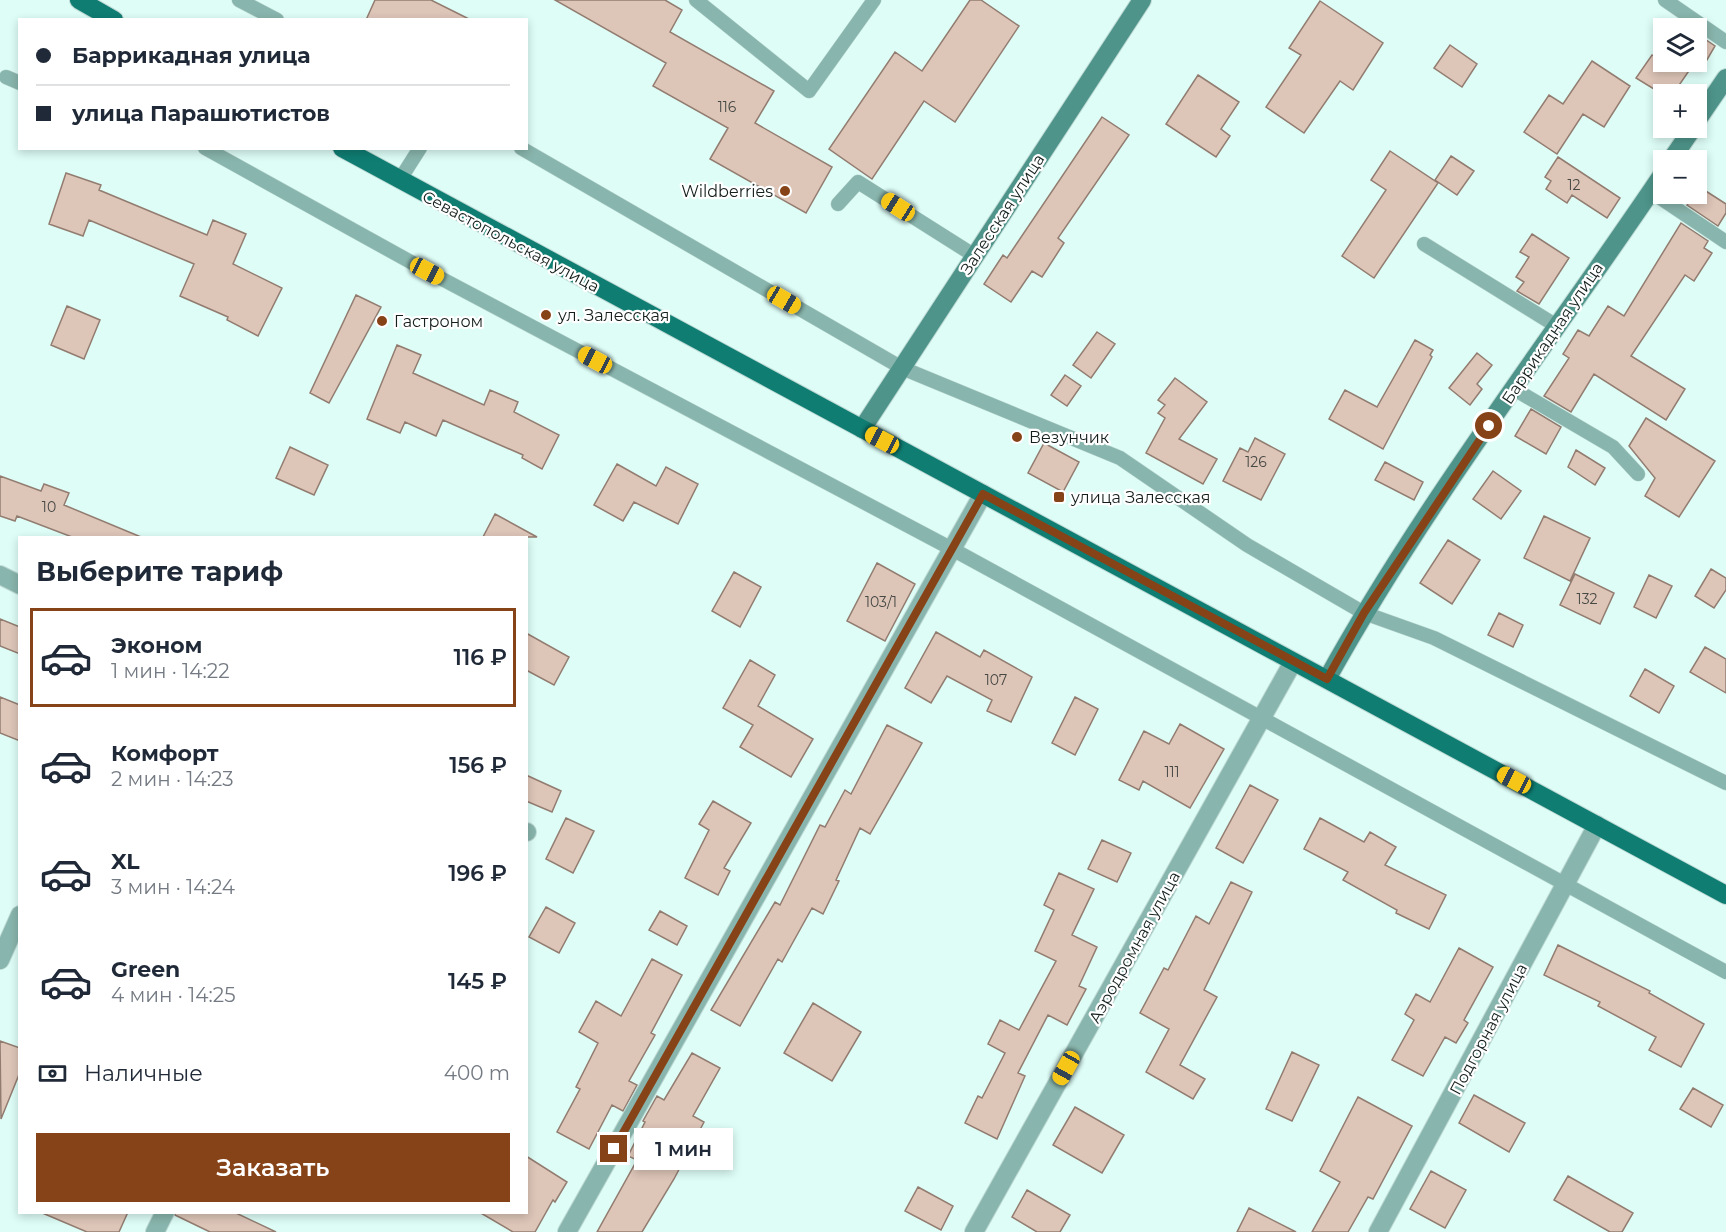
<!DOCTYPE html>
<html lang="ru">
<meta charset="utf-8">
<style>
body{margin:0;font-family:Montserrat,sans-serif;background:#f2f2f3;color:#1f2937;height:100vh;display:flex;flex-direction:column;font-size:22px;white-space:nowrap}
*{box-sizing:border-box;margin:0}
p{font-size:20px;color:#747a83}
.icon{flex:none;width:33px;height:33px;fill:none;stroke:currentColor;stroke-width:2;stroke-linecap:round;stroke-linejoin:round}
.map{position:relative;flex:1;overflow:hidden}
.details{position:absolute;left:18px;top:536px;width:510px;height:678px;display:flex;flex-direction:column;background:#fff;border-radius:0px;box-shadow:0 3px 9px #0003}
.details>*{flex:none}
.guide{position:absolute;left:18px;top:18px;width:510px;height:132px;border-radius:0px;box-shadow:0 3px 9px #0003;display:grid;align-content:center;height:132px;padding:0 18px;background:#fff}
.fabs{position:absolute;left:1653px;top:18px;display:grid;gap:12px}
.fabs a{display:grid;place-items:center;width:54px;height:54px;border-radius:0px;background:#fff;box-shadow:0 3px 9px #0003;font-size:30px}
.end{position:absolute;width:27px;height:27px;margin:-14px;border:8px solid #874318;background:#fff;box-shadow:0 0 0 3px #fff}
.from{border-radius:50%}
.bubble{position:absolute;height:42px;border-radius:0px;background:#fff;box-shadow:0 3px 9px #0003;font-size:20px;font-weight:600;line-height:42px;text-align:center}
.car{position:absolute;width:18px;height:36px;margin:-18px -9px;border-radius:8px;box-shadow:0 0 4px 2px #0007;background:linear-gradient(#f5c518 24%,#345 0 40%,#f5c518 0 76%,#345 0 86%,#f5c518 0)}
.guide b{display:flex;align-items:center;gap:21px;height:57px;font-size:22px}
.guide b+b{border-top:2px solid #e0e1e3}
.guide i{width:15px;height:15px;background:#1f2937}
ul{padding:0;list-style:none}
li{display:flex;align-items:center;gap:18px;height:99px;margin:0 12px 9px;padding:0 6px;border:3px solid transparent;border-radius:0px}
li div{flex:1}
li b{display:block;font-size:22px}
li em{font-style:normal;font-weight:600}
li.selected{border-color:#874318}
li>.icon{width:54px;height:54px;stroke-width:1.5}
h2{padding:0 18px;font-size:27px;line-height:72px}
.pay{display:flex;align-items:center;gap:15px;height:66px;padding:0 18px;font-size:22px}
.pay p{margin-inline-start:auto}
.button{display:flex;gap:12px;margin-top:auto;padding:12px 18px}
.button a{flex:1;height:69px;border-radius:0px;background:#874318;color:#fff;font-size:24px;font-weight:600;line-height:69px;text-align:center}
.map>svg:first-child{display:block}
.building{fill:#ddc5b8;stroke:#927c70;stroke-width:1.5}
.lines{fill:none;stroke-linecap:round;stroke-linejoin:round}
.lane-casing{stroke:#bed9d4;stroke-width:15}
.street-casing{stroke:#bed9d4;stroke-width:20}
.secondary-casing{stroke:#bed9d4;stroke-width:20}
.primary-casing{stroke:#bed9d4;stroke-width:20}
.lane{stroke:#88b5ad;stroke-width:14}
.street{stroke:#88b5ad;stroke-width:18}
.secondary{stroke:#4e948a;stroke-width:18}
.primary{stroke:#0f7d72;stroke-width:18}
.route{stroke:#874318;stroke-width:8}
.poi-dot{fill:#874318;stroke:#fff;stroke-width:2}
.labels{text-anchor:middle;stroke-width:4.5;stroke-linejoin:round;paint-order:stroke}
.number-label{font-size:14px;fill:#464844}
.poi-label{font-size:16px;fill:#141f1d;stroke:#fff;text-anchor:start}
.street-label{font-size:16px;fill:#141f1d;stroke:#fff}
</style>
<div class="map">
<svg width="1726" height="1232" viewBox="0 0 1726 1232">
<rect width="100%" height="100%" fill="#defdf7"/>
<!-- building -->
<path class="building" d="M 375,0 L 431,0 L 471,20 L 366,20 Z
M 555,0 L 665,0 L 682,10 L 670,32 L 774,91 L 755,123 L 832,167 L 806,213 L 710,159 L 728,128 L 653,86 L 666,63 Z
M 970,0 L 981,0 L 1019,26 L 955,122 L 924,101 L 872,179 L 829,149 L 895,52 L 922,71 Z
M 1320,1 L 1383,43 L 1353,90 L 1340,81 L 1304,133 L 1266,107 L 1301,55 L 1289,48 Z
M 1696,33 L 1715,46 L 1704,65 L 1696,61 Z
M 1664,41 L 1664,62 L 1695,62 L 1673,94 L 1662,94 L 1636,78 L 1652,55 L 1655,57 Z
M 1450,45 L 1477,64 L 1462,87 L 1434,68 Z
M 1592,61 L 1630,86 L 1604,127 L 1583,114 L 1557,154 L 1524,132 L 1549,95 L 1563,104 Z
M 1198,75 L 1239,102 L 1221,129 L 1230,136 L 1216,157 L 1166,124 Z
M 1102,117 L 1129,135 L 1058,238 L 1064,243 L 1042,277 L 1032,271 L 1011,302 L 984,284 L 1003,255 L 1007,258 Z
M 1390,151 L 1438,183 L 1374,278 L 1342,256 L 1386,190 L 1371,180 Z
M 1451,156 L 1474,171 L 1457,195 L 1435,180 Z
M 1558,157 L 1620,198 L 1607,218 L 1572,195 L 1567,203 L 1546,189 L 1551,181 L 1545,177 Z
M 66,173 L 101,185 L 99,190 L 207,235 L 213,220 L 246,234 L 233,264 L 282,288 L 258,336 L 227,320 L 228,317 L 180,296 L 194,264 L 89,220 L 83,236 L 49,224 Z
M 1698,186 L 1726,204 L 1726,213 L 1718,226 L 1687,205 L 1696,194 Z
M 1681,223 L 1708,241 L 1704,248 L 1712,253 L 1694,281 L 1685,275 L 1631,356 L 1685,389 L 1666,420 L 1594,374 L 1571,412 L 1544,396 L 1569,358 L 1563,354 L 1578,330 L 1589,336 L 1608,306 L 1624,316 Z
M 1532,234 L 1569,258 L 1539,304 L 1517,291 L 1524,282 L 1516,277 L 1529,257 L 1520,252 Z
M 356,295 L 381,307 L 329,403 L 310,393 Z
M 67,306 L 100,320 L 84,359 L 51,345 Z
M 1097,332 L 1115,344 L 1091,378 L 1073,365 Z
M 1415,340 L 1433,350 L 1430,355 L 1432,357 L 1383,449 L 1329,419 L 1345,390 L 1377,407 Z
M 397,345 L 421,355 L 413,373 L 484,405 L 490,390 L 518,402 L 514,412 L 559,435 L 542,469 L 522,458 L 523,455 L 443,420 L 436,436 L 405,422 L 400,433 L 367,419 Z
M 1477,353 L 1492,365 L 1477,384 L 1482,389 L 1470,405 L 1449,388 Z
M 1065,375 L 1081,386 L 1067,406 L 1051,395 Z
M 1175,378 L 1207,402 L 1179,439 L 1217,459 L 1203,484 L 1146,453 L 1165,418 L 1158,413 L 1165,405 L 1158,400 Z
M 1531,409 L 1561,427 L 1546,454 L 1515,436 Z
M 1646,418 L 1715,461 L 1679,517 L 1645,496 L 1655,478 L 1629,446 Z
M 1255,438 L 1285,454 L 1261,500 L 1223,481 L 1240,448 L 1248,452 Z
M 1044,443 L 1079,462 L 1063,492 L 1028,473 Z
M 290,447 L 328,465 L 314,495 L 276,478 Z
M 1576,450 L 1605,468 L 1595,485 L 1568,467 Z
M 1385,462 L 1423,482 L 1414,500 L 1375,480 Z
M 617,464 L 656,486 L 666,467 L 698,484 L 678,524 L 634,502 L 623,521 L 594,505 Z
M 1493,471 L 1521,491 L 1501,519 L 1473,499 Z
M 0,476 L 41,491 L 44,484 L 69,493 L 64,505 L 141,537 L 72,537 L 17,516 L 15,521 L 0,516 Z
M 495,514 L 537,537 L 483,537 Z
M 1544,516 L 1590,538 L 1570,581 L 1524,558 Z
M 1448,540 L 1480,560 L 1452,604 L 1420,583 Z
M 877,563 L 915,584 L 885,641 L 847,621 Z
M 1711,569 L 1726,578 L 1726,590 L 1714,608 L 1695,596 Z
M 734,572 L 761,587 L 740,627 L 712,611 Z
M 1575,574 L 1614,593 L 1600,624 L 1560,605 Z
M 1649,575 L 1672,586 L 1656,618 L 1634,607 Z
M 1499,613 L 1523,625 L 1513,647 L 1488,635 Z
M 0,619 L 20,627 L 20,654 L 0,646 Z
M 936,632 L 980,657 L 984,650 L 1032,677 L 1011,722 L 987,711 L 992,700 L 947,676 L 931,703 L 905,688 Z
M 526,633 L 569,657 L 554,685 L 526,670 Z
M 1705,647 L 1726,659 L 1726,693 L 1690,672 Z
M 750,660 L 775,675 L 758,706 L 813,739 L 791,777 L 740,747 L 753,725 L 723,708 Z
M 1645,669 L 1674,686 L 1659,713 L 1630,696 Z
M 0,697 L 20,705 L 20,741 L 0,733 Z
M 1075,697 L 1098,709 L 1075,755 L 1052,743 Z
M 1180,724 L 1224,749 L 1190,808 L 1143,781 L 1139,790 L 1119,780 L 1144,731 L 1169,744 Z
M 887,725 L 922,743 L 870,834 L 860,828 L 836,880 L 839,881 L 823,914 L 812,908 L 782,962 L 778,959 L 740,1026 L 711,1010 L 775,902 L 780,905 L 820,825 L 825,827 L 845,790 L 851,794 Z
M 526,775 L 561,791 L 552,812 L 526,801 Z
M 1250,785 L 1278,800 L 1243,863 L 1216,848 Z
M 713,801 L 751,823 L 724,868 L 730,871 L 718,895 L 685,878 L 709,830 L 699,824 Z
M 566,818 L 594,831 L 573,873 L 546,859 Z
M 1320,818 L 1364,842 L 1370,832 L 1396,847 L 1385,865 L 1446,895 L 1429,929 L 1396,913 L 1397,910 L 1343,880 L 1348,872 L 1304,849 Z
M 1102,840 L 1131,853 L 1117,882 L 1088,869 Z
M 1059,873 L 1094,889 L 1072,935 L 1097,947 L 1079,986 L 1086,989 L 1067,1025 L 1048,1015 L 1018,1073 L 1025,1076 L 997,1139 L 965,1123 L 978,1096 L 982,1098 L 1005,1053 L 988,1044 L 1000,1020 L 1019,1030 L 1056,961 L 1035,951 L 1054,910 L 1044,905 Z
M 1231,882 L 1252,892 L 1204,990 L 1217,997 L 1180,1065 L 1205,1079 L 1193,1099 L 1146,1072 L 1169,1029 L 1140,1013 L 1164,968 L 1168,970 L 1196,916 L 1209,924 Z
M 546,907 L 575,923 L 559,953 L 529,937 Z
M 660,911 L 687,926 L 677,945 L 649,930 Z
M 1558,945 L 1650,991 L 1649,993 L 1704,1024 L 1681,1067 L 1649,1050 L 1656,1037 L 1598,1006 L 1600,1002 L 1544,975 Z
M 1459,948 L 1493,967 L 1464,1020 L 1468,1023 L 1456,1043 L 1445,1037 L 1423,1076 L 1392,1060 L 1414,1020 L 1405,1014 L 1416,994 L 1430,1002 Z
M 652,959 L 682,975 L 651,1033 L 655,1035 L 629,1081 L 637,1085 L 623,1111 L 612,1105 L 589,1149 L 557,1132 L 580,1089 L 576,1087 L 598,1043 L 579,1032 L 596,1001 L 621,1016 Z
M 813,1003 L 861,1032 L 832,1081 L 784,1053 Z
M 0,1041 L 20,1048 L 20,1072 L 1,1119 Z
M 1292,1052 L 1319,1065 L 1292,1121 L 1266,1109 Z
M 692,1053 L 720,1068 L 693,1116 L 704,1122 L 674,1179 L 642,1232 L 597,1232 L 637,1160 L 628,1156 L 645,1122 L 643,1121 L 657,1096 L 664,1100 Z
M 1693,1088 L 1723,1105 L 1711,1127 L 1680,1109 Z
M 1474,1095 L 1525,1123 L 1509,1152 L 1459,1123 Z
M 1358,1097 L 1412,1126 L 1373,1199 L 1368,1197 L 1348,1232 L 1312,1232 L 1340,1182 L 1320,1171 Z
M 1075,1107 L 1124,1135 L 1102,1173 L 1053,1145 Z
M 526,1156 L 567,1182 L 555,1202 L 553,1200 L 535,1232 L 513,1232 L 479,1212 L 526,1212 Z
M 1431,1171 L 1466,1190 L 1445,1228 L 1410,1209 Z
M 1568,1176 L 1633,1213 L 1622,1232 L 1610,1232 L 1554,1200 Z
M 918,1187 L 953,1206 L 941,1230 L 905,1211 Z
M 1027,1190 L 1070,1215 L 1060,1232 L 1037,1232 L 1012,1217 Z
M 1249,1208 L 1296,1232 L 1237,1232 Z
M 40,1212 L 128,1212 L 119,1232 L 87,1232 Z
M 176,1212 L 234,1212 L 276,1232 L 210,1232 L 175,1215 Z"/>
<g class="lines">
<!-- lane casing -->
<g class="lane-casing">
<path id="lane" d="M 239,0 L 277,20
M 696,0 L 809,91 L 874,0
M 1665,0 L 1726,42
M 6,77 L 20,83
M 205,148 L 427,271 L 952,549 L 1726,972
M 521,148 L 902,368 L 1120,458 L 1247,545 L 1364,613 L 1434,638 L 1726,783
M 399,181 L 420,148
M 1650,191 L 1726,242
M 838,204 L 858,182 L 975,256
M 1424,244 L 1555,325
M 1514,389 L 1613,447 L 1638,474"/>
</g>
<!-- street casing -->
<g class="street-casing">
<path id="street" d="M 0,575 L 20,585
M 526,832 L 527,832
M 0,960 L 20,915
M 155,1232 L 165,1212
M 567,1232 L 983,494
M 974,1232 L 1293,662
M 1378,1232 L 1597,825"/>
</g>
<!-- secondary casing -->
<g class="secondary-casing">
<path id="secondary" d="M 1696,122 L 1726,78
M 1671,160 L 1693,128
M 862,429 L 1142,0
M 1327,679 C 1425,502 1551,340 1664,172"/>
</g>
<!-- primary casing -->
<g class="primary-casing">
<path id="primary" d="M 79,0 L 114,20
M 342,148 L 1726,895"/>
</g>
<!-- lane -->
<use href="#lane" class="lane"/>
<!-- street -->
<use href="#street" class="street"/>
<!-- secondary -->
<use href="#secondary" class="secondary"/>
<!-- primary -->
<use href="#primary" class="primary"/>
</g>
<g class="lines">
<!-- route -->
<path class="route" d="M 614,1149 L 983,494 L 1327,679 L 1364,613 L 1489,426"/>
</g>
<!-- markers -->
<g class="poi-dot">
<circle cx="785" cy="191" r="6"/>
<circle cx="546" cy="315" r="6"/>
<circle cx="382" cy="321" r="6"/>
<circle cx="1017" cy="437" r="6"/>
<rect x="1053" y="491" width="12" height="12" rx="3"/>
</g>
<g class="labels">
<!-- number labels -->
<g class="number-label">
<text x="727" y="112">116</text>
<text x="1574" y="190">12</text>
<text x="1256" y="467">126</text>
<text x="49" y="512">10</text>
<text x="1587" y="604">132</text>
<text x="881" y="607">103/1</text>
<text x="996" y="685">107</text>
<text x="1172" y="777">111</text>
</g>
<!-- poi labels -->
<g class="poi-label">
<text x="773" y="197" text-anchor="end">Wildberries</text>
<text x="558" y="321">ул. Залесская</text>
<text x="394" y="327">Гастроном</text>
<text x="1029" y="443">Везунчик</text>
<text x="1071" y="503">улица Залесская</text>
</g>
<!-- street labels -->
<g class="street-label">
<text transform="translate(1002 214) rotate(-57)" y="6">Залесская улица</text>
<text transform="translate(511 241) rotate(28)" y="6">Севастопольская улица</text>
<text transform="translate(1552 333) rotate(-56)" y="6">Баррикадная улица</text>
<text transform="translate(1134 947) rotate(-61)" y="6">Аэродромная улица</text>
<text transform="translate(1488 1029) rotate(-62)" y="6">Подгорная улица</text>
</g>
</g>
</svg>
<div class="fabs">
<a><svg class="icon" aria-label="layers" viewBox="0 0 24 24"><path d="M12 4l9 5-9 5-9-5zM3 14l9 5 9-5"/></svg></a>
<a>+</a>
<a>−</a>
</div>
<i class="end from" style="left:1489px;top:426px"></i>
<i class="end" style="left:614px;top:1149px"></i>
<div class="bubble" style="left:634px;top:1128px;width:99px">1 мин</div>
<i class="car" style="left:898px;top:207px;rotate:302deg"></i>
<i class="car" style="left:427px;top:271px;rotate:118deg"></i>
<i class="car" style="left:784px;top:300px;rotate:120deg"></i>
<i class="car" style="left:595px;top:360px;rotate:298deg"></i>
<i class="car" style="left:882px;top:440px;rotate:298deg"></i>
<i class="car" style="left:1514px;top:780px;rotate:298deg"></i>
<i class="car" style="left:1066px;top:1068px;rotate:209deg"></i>
<div class="guide">
<b><i class="from"></i>Баррикадная улица</b>
<b><i></i>улица Парашютистов</b>
</div>
<section class="details">
<h2>Выберите тариф</h2>
<ul>
<li class="selected"><svg class="icon" aria-label="car" viewBox="0 0 24 24"><path d="M5 17H2v-5l4-1 3-4h7l3 4 3 1v5h-3M9 17h6M6 11h13"/><circle cx="7" cy="17" r="2"/><circle cx="17" cy="17" r="2"/></svg><div><b>Эконом</b><p>1 мин · 14:22</p></div><em>116 ₽</em></li>
<li><svg class="icon" aria-label="car" viewBox="0 0 24 24"><path d="M5 17H2v-5l4-1 3-4h7l3 4 3 1v5h-3M9 17h6M6 11h13"/><circle cx="7" cy="17" r="2"/><circle cx="17" cy="17" r="2"/></svg><div><b>Комфорт</b><p>2 мин · 14:23</p></div><em>156 ₽</em></li>
<li><svg class="icon" aria-label="car" viewBox="0 0 24 24"><path d="M5 17H2v-5l4-1 3-4h7l3 4 3 1v5h-3M9 17h6M6 11h13"/><circle cx="7" cy="17" r="2"/><circle cx="17" cy="17" r="2"/></svg><div><b>XL</b><p>3 мин · 14:24</p></div><em>196 ₽</em></li>
<li><svg class="icon" aria-label="car" viewBox="0 0 24 24"><path d="M5 17H2v-5l4-1 3-4h7l3 4 3 1v5h-3M9 17h6M6 11h13"/><circle cx="7" cy="17" r="2"/><circle cx="17" cy="17" r="2"/></svg><div><b>Green</b><p>4 мин · 14:25</p></div><em>145 ₽</em></li>
</ul>
<div class="pay"><svg class="icon" aria-label="cash" viewBox="0 0 24 24"><path d="M3 7h18v10H3z"/><circle cx="12" cy="12" r="2"/></svg>Наличные<p>400 m</p></div>
<div class="button"><a>Заказать</a></div>
</section>
</div>
